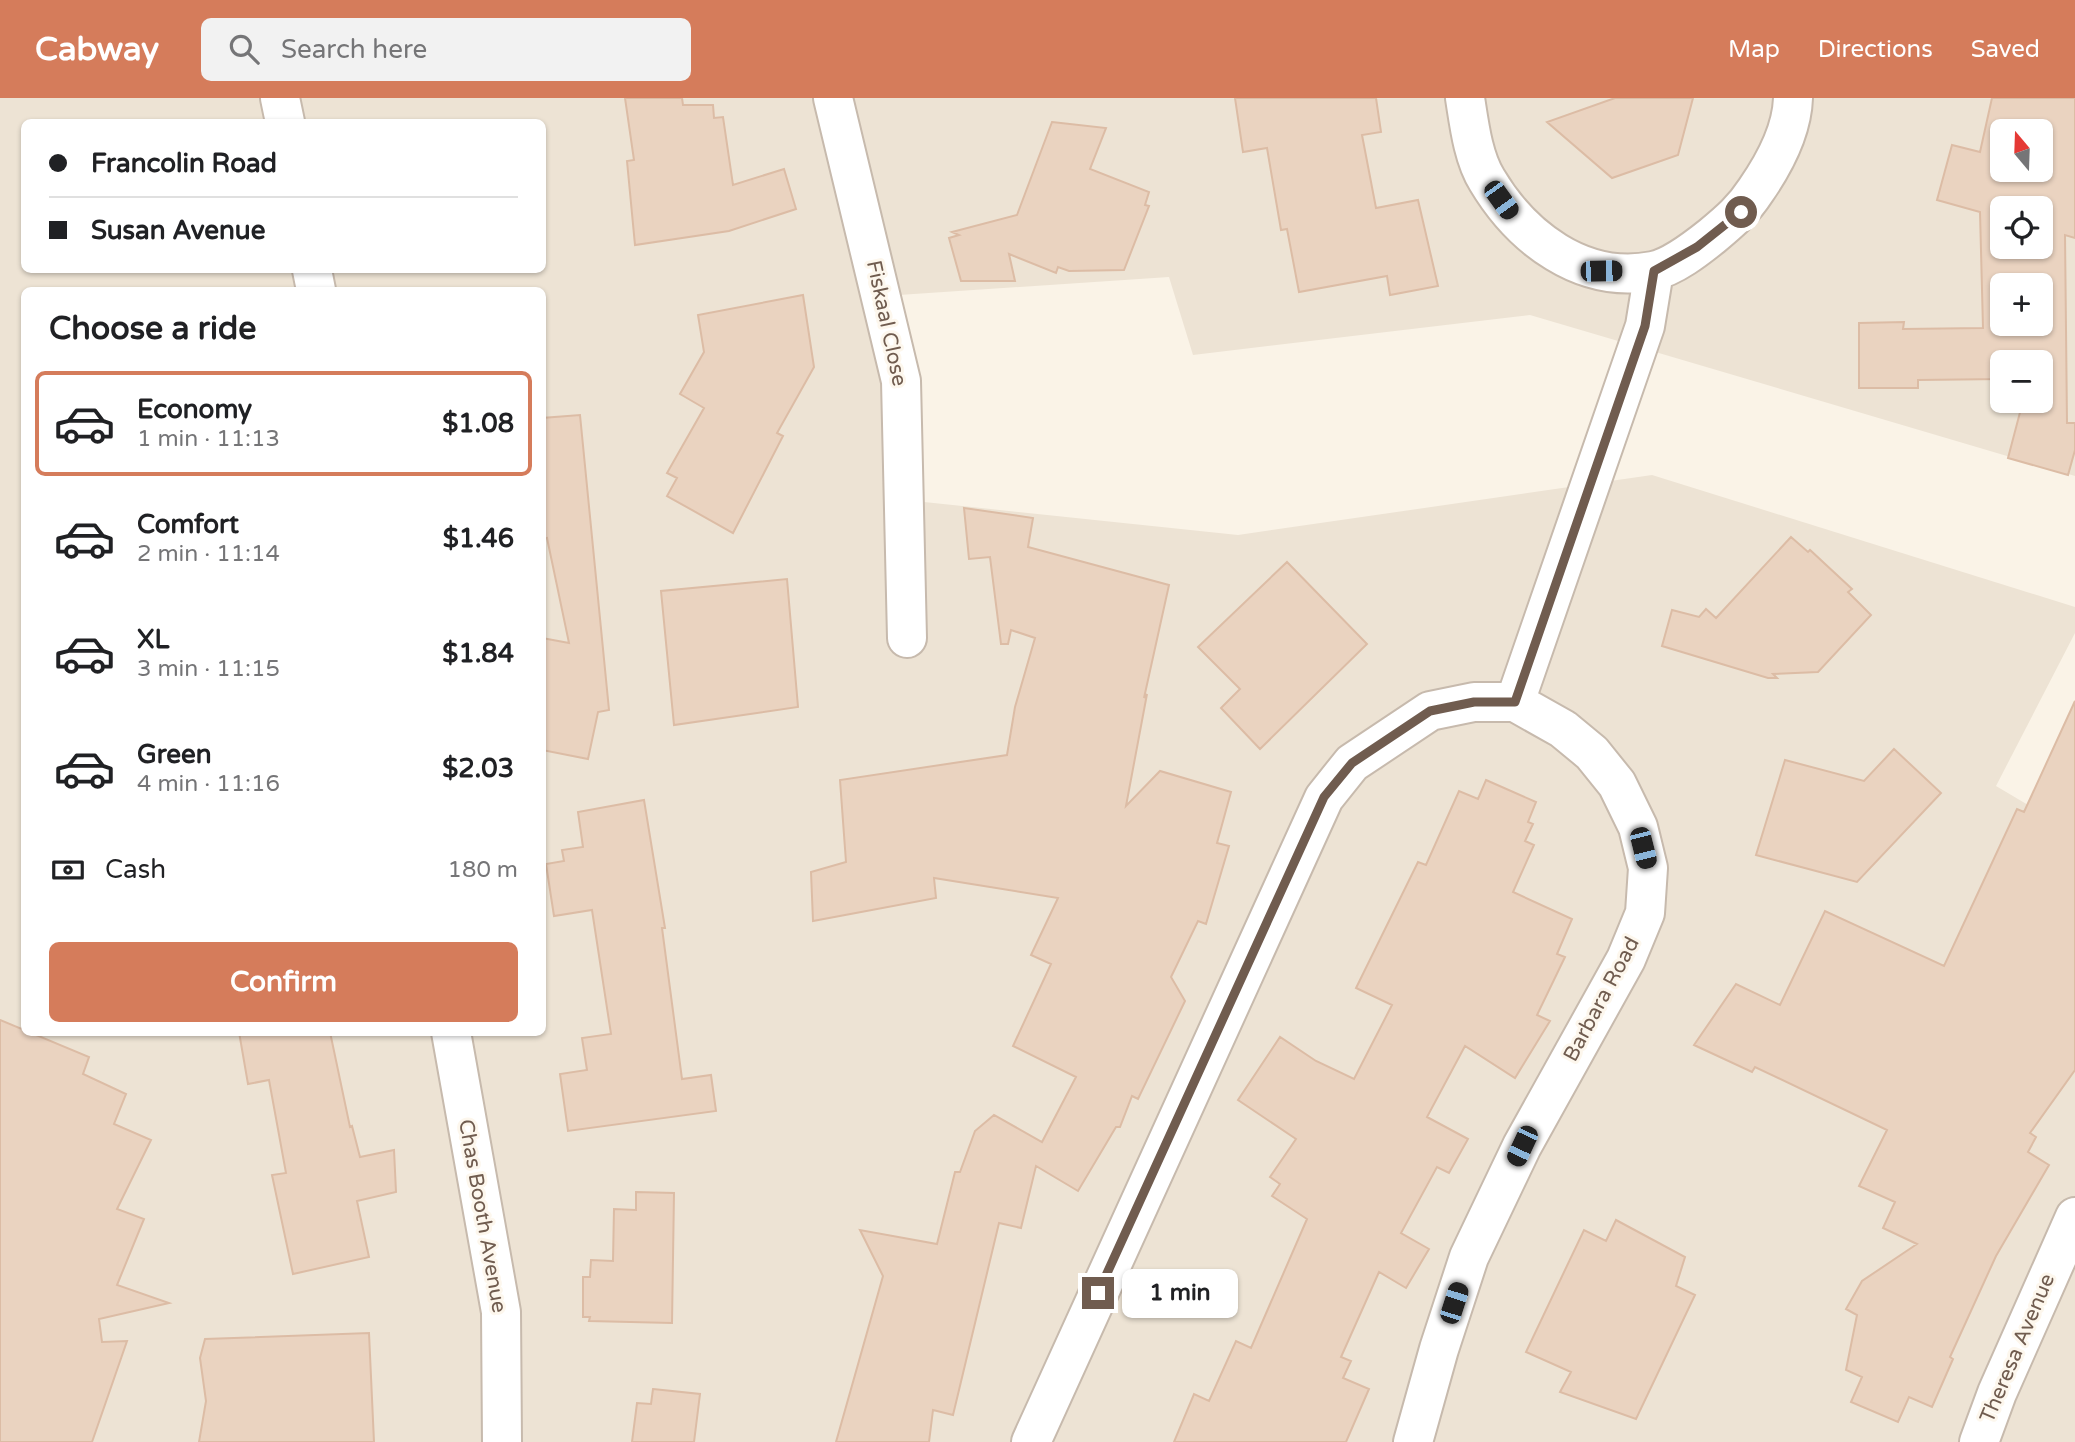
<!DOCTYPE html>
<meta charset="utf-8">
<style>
body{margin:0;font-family:"Varela Round",sans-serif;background:#f2f2f2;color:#202124;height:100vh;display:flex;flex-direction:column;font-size:26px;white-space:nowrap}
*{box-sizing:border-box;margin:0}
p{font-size:23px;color:#757577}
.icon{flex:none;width:38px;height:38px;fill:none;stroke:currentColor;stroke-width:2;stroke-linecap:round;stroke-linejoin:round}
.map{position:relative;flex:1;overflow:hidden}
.side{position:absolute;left:21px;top:189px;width:525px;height:749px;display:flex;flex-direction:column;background:#fff;border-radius:10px;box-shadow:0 2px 5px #0004}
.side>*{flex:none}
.top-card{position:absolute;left:21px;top:21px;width:525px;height:154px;border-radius:10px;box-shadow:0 2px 5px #0004;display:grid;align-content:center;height:154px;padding:0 28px;background:#fff}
.needle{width:46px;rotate:341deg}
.controls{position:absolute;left:1990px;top:21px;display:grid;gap:14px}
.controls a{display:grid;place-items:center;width:63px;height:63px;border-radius:10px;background:#fff;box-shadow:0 2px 5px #0004;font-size:35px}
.end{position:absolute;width:32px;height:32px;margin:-16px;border:9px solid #705c4f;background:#fff;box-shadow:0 0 0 4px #fff}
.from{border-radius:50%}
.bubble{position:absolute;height:49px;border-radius:10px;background:#fff;box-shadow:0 2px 5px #0004;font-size:23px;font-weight:800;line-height:49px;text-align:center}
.car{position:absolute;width:21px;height:42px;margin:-21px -10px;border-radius:9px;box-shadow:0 0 5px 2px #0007;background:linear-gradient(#222 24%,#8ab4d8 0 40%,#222 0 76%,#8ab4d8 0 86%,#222 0)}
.top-card b{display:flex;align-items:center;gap:24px;height:66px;font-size:26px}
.top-card b+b{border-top:2px solid #e0e0e0}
.top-card i{width:18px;height:18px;background:#202124}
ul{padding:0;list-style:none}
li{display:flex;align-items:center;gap:21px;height:105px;margin:0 14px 10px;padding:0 14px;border:4px solid transparent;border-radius:10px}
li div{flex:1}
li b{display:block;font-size:26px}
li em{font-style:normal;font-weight:800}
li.current{border-color:#d57c5b}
li>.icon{width:63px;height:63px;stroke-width:1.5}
h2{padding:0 28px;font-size:32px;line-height:84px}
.pay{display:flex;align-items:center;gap:18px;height:77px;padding:0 28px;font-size:26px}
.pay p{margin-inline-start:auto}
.primary-button{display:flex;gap:14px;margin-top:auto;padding:14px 28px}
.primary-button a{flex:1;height:80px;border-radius:10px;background:#d57c5b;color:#fff;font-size:28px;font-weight:800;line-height:80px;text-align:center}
header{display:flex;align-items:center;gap:42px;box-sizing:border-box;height:98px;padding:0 35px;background:#d57c5b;color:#fff}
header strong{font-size:33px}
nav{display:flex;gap:38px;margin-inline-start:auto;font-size:24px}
.search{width:490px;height:63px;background:#f2f2f2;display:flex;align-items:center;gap:18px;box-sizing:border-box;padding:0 24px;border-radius:10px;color:#757577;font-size:26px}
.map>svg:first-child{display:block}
.residential{fill:#ede3d4;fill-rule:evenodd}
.building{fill:#ead3c0;stroke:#dcbca5;stroke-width:2;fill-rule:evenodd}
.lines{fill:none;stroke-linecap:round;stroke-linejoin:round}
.street-casing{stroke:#c7baad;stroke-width:42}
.street{stroke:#fff;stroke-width:38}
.route{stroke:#705c4f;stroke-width:9}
.labels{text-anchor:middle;stroke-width:6;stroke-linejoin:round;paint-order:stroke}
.street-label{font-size:21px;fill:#705c4f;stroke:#fdf7ed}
</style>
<header>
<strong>Cabway</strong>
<div class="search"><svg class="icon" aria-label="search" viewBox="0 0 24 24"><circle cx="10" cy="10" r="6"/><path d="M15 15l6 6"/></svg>Search here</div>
<nav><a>Map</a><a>Directions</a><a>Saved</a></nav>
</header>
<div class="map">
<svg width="2075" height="1344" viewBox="0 0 2075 1344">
<rect width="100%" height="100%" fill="#faf3e7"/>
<!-- residential -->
<path class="residential" d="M 0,0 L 2075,0 L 2075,378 L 1530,217 L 1193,257 L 1169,179 L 884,198 L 905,402 L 1238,437 L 1652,377 L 2075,509 L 2075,535 L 1996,688 L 2069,731 L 2075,728 L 2075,1344 L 0,1344 ZM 24,24 L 542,24 L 542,172 L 24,172 ZM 2002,33 L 2040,33 L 2040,72 L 2002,72 ZM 2002,110 L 2040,110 L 2040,149 L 2002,149 ZM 2002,187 L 2040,187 L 2040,226 L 2002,226 ZM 24,192 L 542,192 L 542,934 L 24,934 ZM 2002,264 L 2040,264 L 2040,303 L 2002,303 Z"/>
<!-- building -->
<path class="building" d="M 625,0 L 682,0 L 683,7 L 713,7 L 714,20 L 723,19 L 733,87 L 784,71 L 796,111 L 729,133 L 635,147 L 627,63 L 634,62 Z
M 1235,0 L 1376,0 L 1381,34 L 1362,37 L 1376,110 L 1418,102 L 1438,188 L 1390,197 L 1387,178 L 1299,194 L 1287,131 L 1281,132 L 1267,50 L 1243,54 Z
M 1615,0 L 1693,0 L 1678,57 L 1612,80 L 1547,24 Z
M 1992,0 L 2075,0 L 2075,140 L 2065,137 L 2067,325 L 2075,325 L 2075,352 L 2068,377 L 2008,360 L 2023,303 L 2040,303 L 2040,264 L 2002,264 L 2002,281 L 1918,282 L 1918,290 L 1859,290 L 1859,225 L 1904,224 L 1903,231 L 1983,230 L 1980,114 L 1937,102 L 1952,47 L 1980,54 ZM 2002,33 L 2040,33 L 2040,72 L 2002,72 ZM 2002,110 L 2040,110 L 2040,149 L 2002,149 ZM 2002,187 L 2040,187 L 2040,226 L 2002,226 Z
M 1052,24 L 1106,30 L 1090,71 L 1149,94 L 1145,107 L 1149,108 L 1124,172 L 1069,173 L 1058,169 L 1056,175 L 1009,156 L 1015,183 L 961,183 L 949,140 L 959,137 L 952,134 L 1017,117 Z
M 803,197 L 814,269 L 777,335 L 783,338 L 733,435 L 667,398 L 677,380 L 667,375 L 704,310 L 680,296 L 704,254 L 698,217 Z
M 580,317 L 609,612 L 598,614 L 588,661 L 542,652 L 542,540 L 569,545 L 547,440 L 542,441 L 542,320 Z
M 964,410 L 1033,420 L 1028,449 L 1169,487 L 1144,600 L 1147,596 L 1126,708 L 1160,673 L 1231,694 L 1217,745 L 1229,748 L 1206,826 L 1198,823 L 1171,879 L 1185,903 L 1138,1001 L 1132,998 L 1120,1029 L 1116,1029 L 1078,1093 L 1036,1068 L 1021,1130 L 999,1125 L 953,1317 L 933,1312 L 929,1344 L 836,1344 L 883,1178 L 860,1132 L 937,1146 L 955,1074 L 960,1074 L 975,1033 L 994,1017 L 1042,1044 L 1076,979 L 1013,948 L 1051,866 L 1031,857 L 1058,800 L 934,780 L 936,800 L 813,823 L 811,774 L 846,764 L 840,682 L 1007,657 L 1015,609 L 1035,540 L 1011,532 L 1008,546 L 1001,546 L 990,459 L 969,461 Z
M 1791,439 L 1808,454 L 1810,452 L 1852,491 L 1848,494 L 1871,517 L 1818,574 L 1773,576 L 1777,580 L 1768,580 L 1662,548 L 1672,512 L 1699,519 L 1706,511 L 1716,520 Z
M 1287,464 L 1367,546 L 1260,651 L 1221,610 L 1240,591 L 1198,549 Z
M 787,481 L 798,609 L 674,627 L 661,493 Z
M 2075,603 L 2075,972 L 2030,1035 L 2036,1039 L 2028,1054 L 2049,1067 L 1996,1158 L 1950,1259 L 1953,1261 L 1932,1309 L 1909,1299 L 1898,1324 L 1851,1304 L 1862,1279 L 1846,1272 L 1857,1217 L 1846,1211 L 1862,1183 L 1917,1146 L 1883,1130 L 1895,1104 L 1859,1088 L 1887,1032 L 1755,969 L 1752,974 L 1694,947 L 1736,886 L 1780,907 L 1825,813 L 1944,868 L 2017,711 L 2024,714 Z
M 1894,651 L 1941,695 L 1857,784 L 1756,757 L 1785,662 L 1864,683 Z
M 1486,682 L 1536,704 L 1528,724 L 1533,726 L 1525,743 L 1534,747 L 1513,794 L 1572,821 L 1557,856 L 1565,859 L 1537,917 L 1550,923 L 1515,980 L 1465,948 L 1427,1019 L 1468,1041 L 1449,1075 L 1437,1069 L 1401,1135 L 1429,1151 L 1406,1190 L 1379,1174 L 1341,1259 L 1351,1263 L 1343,1280 L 1369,1291 L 1346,1344 L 1174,1344 L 1194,1296 L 1209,1303 L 1236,1243 L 1251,1250 L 1307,1121 L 1272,1098 L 1280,1086 L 1270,1079 L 1296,1041 L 1238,1002 L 1280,939 L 1316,963 L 1354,981 L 1392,907 L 1356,890 L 1418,764 L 1426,767 L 1459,693 L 1478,701 Z
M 644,702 L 665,830 L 662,830 L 682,981 L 711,977 L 716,1013 L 568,1033 L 560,976 L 587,972 L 582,940 L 611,936 L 592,812 L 554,818 L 546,766 L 564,763 L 562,752 L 583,749 L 578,714 Z
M 0,922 L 89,959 L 83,976 L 126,996 L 114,1026 L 151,1042 L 117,1111 L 144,1121 L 117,1187 L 169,1205 L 99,1221 L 102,1244 L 127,1243 L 92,1344 L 0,1344 Z
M 239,934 L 330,934 L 350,1029 L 352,1028 L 360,1059 L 394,1052 L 396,1094 L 357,1103 L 369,1159 L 293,1176 L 272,1077 L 286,1075 L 269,982 L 248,986 Z
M 636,1094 L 674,1095 L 672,1225 L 589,1223 L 590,1219 L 583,1219 L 583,1179 L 590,1179 L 591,1162 L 613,1163 L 614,1111 L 636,1112 Z
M 1616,1122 L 1685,1159 L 1676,1188 L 1695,1197 L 1636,1321 L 1560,1294 L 1571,1274 L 1526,1254 L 1584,1132 L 1606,1143 Z
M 369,1235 L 374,1344 L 199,1344 L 206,1303 L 200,1260 L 205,1241 Z
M 653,1291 L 700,1296 L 694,1344 L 632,1344 L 637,1305 L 651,1306 Z"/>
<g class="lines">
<!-- street casing -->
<g class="street-casing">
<path id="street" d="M 280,0 L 285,24
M 833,0 L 901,283 L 907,540
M 1465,0 C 1469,25 1473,60 1487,82 C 1521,139 1582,187 1653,173 C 1673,169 1697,150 1712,138 C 1730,123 1743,112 1756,92 C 1774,66 1792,33 1793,0
M 312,172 L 316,192
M 1515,604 L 1645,228 L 1654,173
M 451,934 L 501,1214 L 502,1344
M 1031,1344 L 1324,700 L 1352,665 L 1430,613 L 1474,604 L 1515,604 L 1563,631 L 1592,655 L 1617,686 L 1638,729 L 1648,770 L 1645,815 L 1626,861 L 1522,1048 L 1469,1159 L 1439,1251 L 1413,1344
M 1979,1344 L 1997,1295 L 2075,1119"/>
</g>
<!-- street -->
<use href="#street" class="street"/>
</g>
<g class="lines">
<!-- route -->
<path class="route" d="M 1098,1195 L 1324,699 L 1352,665 L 1430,613 L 1474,604 L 1515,604 L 1645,228 L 1654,173 L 1697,149 L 1741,114"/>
</g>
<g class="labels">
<!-- street labels -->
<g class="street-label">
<text transform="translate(887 225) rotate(78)" y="7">Fiskaal Close</text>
<text transform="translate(1601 901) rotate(-62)" y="7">Barbara Road</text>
<text transform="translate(483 1118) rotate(80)" y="7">Chas Booth Avenue</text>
<text transform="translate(2017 1250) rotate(-67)" y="7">Theresa Avenue</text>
</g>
</g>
</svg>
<div class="controls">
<a><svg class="needle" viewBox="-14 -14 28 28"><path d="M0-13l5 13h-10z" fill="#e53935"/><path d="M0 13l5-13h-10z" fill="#757577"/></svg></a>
<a><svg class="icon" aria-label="locate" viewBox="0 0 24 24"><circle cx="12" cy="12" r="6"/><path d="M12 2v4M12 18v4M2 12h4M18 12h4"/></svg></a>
<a>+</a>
<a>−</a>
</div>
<i class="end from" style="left:1741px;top:114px"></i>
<i class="end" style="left:1098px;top:1195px"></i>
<div class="bubble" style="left:1122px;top:1171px;width:116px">1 min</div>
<i class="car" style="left:1501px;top:102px;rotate:144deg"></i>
<i class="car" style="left:1601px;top:173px;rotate:89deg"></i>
<i class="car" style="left:1643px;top:750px;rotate:166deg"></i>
<i class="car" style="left:1522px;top:1048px;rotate:205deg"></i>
<i class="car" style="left:1454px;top:1205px;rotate:18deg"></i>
<div class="top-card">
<b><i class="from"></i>Francolin Road</b>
<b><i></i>Susan Avenue</b>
</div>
<section class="side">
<h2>Choose a ride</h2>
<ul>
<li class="current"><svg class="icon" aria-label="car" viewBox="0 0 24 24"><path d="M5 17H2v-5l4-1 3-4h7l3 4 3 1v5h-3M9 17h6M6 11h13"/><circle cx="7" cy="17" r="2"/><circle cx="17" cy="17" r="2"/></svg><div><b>Economy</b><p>1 min · 11:13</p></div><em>$1.08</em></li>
<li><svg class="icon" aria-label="car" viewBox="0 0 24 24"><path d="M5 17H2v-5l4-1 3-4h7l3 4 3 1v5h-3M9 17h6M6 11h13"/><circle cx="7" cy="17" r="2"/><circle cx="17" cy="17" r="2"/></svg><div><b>Comfort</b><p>2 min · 11:14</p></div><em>$1.46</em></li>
<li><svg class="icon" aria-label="car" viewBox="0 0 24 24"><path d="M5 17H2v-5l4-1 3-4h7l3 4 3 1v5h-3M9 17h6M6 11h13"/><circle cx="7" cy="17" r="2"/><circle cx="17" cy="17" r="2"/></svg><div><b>XL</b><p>3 min · 11:15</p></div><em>$1.84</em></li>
<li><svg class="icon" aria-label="car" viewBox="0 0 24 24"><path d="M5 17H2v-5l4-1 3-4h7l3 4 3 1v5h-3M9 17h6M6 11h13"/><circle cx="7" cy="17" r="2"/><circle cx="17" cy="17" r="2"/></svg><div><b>Green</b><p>4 min · 11:16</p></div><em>$2.03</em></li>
</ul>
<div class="pay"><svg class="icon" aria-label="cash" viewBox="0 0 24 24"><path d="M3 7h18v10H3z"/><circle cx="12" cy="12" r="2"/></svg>Cash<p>180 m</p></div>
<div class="primary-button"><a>Confirm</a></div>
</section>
</div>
